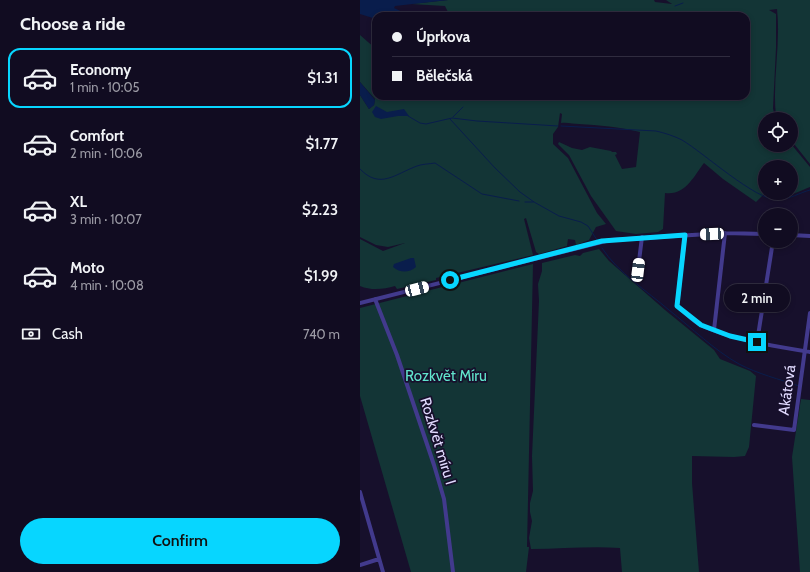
<!DOCTYPE html>
<meta charset="utf-8">
<style>
body{margin:0;font-family:Cabin,sans-serif;background:#1e1a2e;color:#f1f3f6;height:100vh;display:flex;flex-direction:column;font-size:15px;white-space:nowrap}
*{box-sizing:border-box;margin:0}
p{font-size:13px;color:#9c9ba5}
.icon{flex:none;width:22px;height:22px;fill:none;stroke:currentColor;stroke-width:2;stroke-linecap:round;stroke-linejoin:round}
.map{position:relative;flex:1;overflow:hidden}
.sheet{display:flex;flex-direction:column;background:#110c21;width:360px}
.sheet>*{flex:none}
.banner{position:absolute;left:12px;top:12px;width:378px;height:88px;border-radius:12px;box-shadow:0 2px 6px #0003,0 0 0 1px #302c3f;display:grid;align-content:center;height:88px;padding:0 20px;background:#110c21}
.controls{position:absolute;left:398px;top:112px;display:grid;gap:8px}
.controls a{display:grid;place-items:center;width:40px;height:40px;border-radius:50%;background:#110c21;box-shadow:0 2px 6px #0003,0 0 0 1px #302c3f;font-size:20px}
.end{position:absolute;width:18px;height:18px;margin:-9px;border:5px solid #07d6ff;background:#111;box-shadow:0 0 0 2px #111}
.from{border-radius:50%}
.bubble{position:absolute;height:28px;border-radius:14px;background:#110c21;box-shadow:0 2px 6px #0003,0 0 0 1px #302c3f;font-size:13px;font-weight:600;line-height:28px;text-align:center}
.car{position:absolute;width:12px;height:24px;margin:-12px -6px;border-radius:5px;box-shadow:0 0 3px 1px #0007;background:linear-gradient(#fff 24%,#345 0 40%,#fff 0 76%,#345 0 86%,#fff 0)}
.banner b{display:flex;align-items:center;gap:14px;height:38px;font-size:15px}
.banner b+b{border-top:1px solid #302c3f}
.banner i{width:10px;height:10px;background:#f1f3f6}
ul{padding:0;list-style:none}
li{display:flex;align-items:center;gap:12px;height:60px;margin:0 8px 6px;padding:0 12px;border:2px solid transparent;border-radius:12px}
li div{flex:1}
li b{display:block;font-size:15px}
li em{font-style:normal;font-weight:600}
li.current{border-color:#07d6ff}
li>.icon{width:36px;height:36px;stroke-width:1.5}
h2{padding:0 20px;font-size:18px;line-height:48px}
.pay{display:flex;align-items:center;gap:10px;height:44px;padding:0 20px;font-size:15px}
.pay p{margin-inline-start:auto}
.cta{display:flex;gap:8px;margin-top:auto;padding:8px 20px}
.cta a{flex:1;height:46px;border-radius:24px;background:#07d6ff;color:#111;font-size:16px;font-weight:600;line-height:46px;text-align:center}
main{display:flex;flex:1;min-height:0}
.map>svg:first-child{display:block}
.green{fill:#133536}
.water{fill:#091d4c}
.lines{fill:none;stroke-linecap:round;stroke-linejoin:round}
.stream{stroke:#091d4c;stroke-width:1}
.minor{stroke:#423a8d;stroke-width:4}
.route{stroke:#07d6ff;stroke-width:5}
.labels{text-anchor:middle;stroke-width:3.5;stroke-linejoin:round;paint-order:stroke}
.park-label{font-size:15px;fill:#61e5cd;stroke:#17102c}
.street-label{font-size:15px;fill:#e2dbff;stroke:#17102c}
</style>
<main>
<section class="sheet">
<h2>Choose a ride</h2>
<ul>
<li class="current"><svg class="icon" aria-label="car" viewBox="0 0 24 24"><path d="M5 17H2v-5l4-1 3-4h7l3 4 3 1v5h-3M9 17h6M6 11h13"/><circle cx="7" cy="17" r="2"/><circle cx="17" cy="17" r="2"/></svg><div><b>Economy</b><p>1 min · 10:05</p></div><em>$1.31</em></li>
<li><svg class="icon" aria-label="car" viewBox="0 0 24 24"><path d="M5 17H2v-5l4-1 3-4h7l3 4 3 1v5h-3M9 17h6M6 11h13"/><circle cx="7" cy="17" r="2"/><circle cx="17" cy="17" r="2"/></svg><div><b>Comfort</b><p>2 min · 10:06</p></div><em>$1.77</em></li>
<li><svg class="icon" aria-label="car" viewBox="0 0 24 24"><path d="M5 17H2v-5l4-1 3-4h7l3 4 3 1v5h-3M9 17h6M6 11h13"/><circle cx="7" cy="17" r="2"/><circle cx="17" cy="17" r="2"/></svg><div><b>XL</b><p>3 min · 10:07</p></div><em>$2.23</em></li>
<li><svg class="icon" aria-label="car" viewBox="0 0 24 24"><path d="M5 17H2v-5l4-1 3-4h7l3 4 3 1v5h-3M9 17h6M6 11h13"/><circle cx="7" cy="17" r="2"/><circle cx="17" cy="17" r="2"/></svg><div><b>Moto</b><p>4 min · 10:08</p></div><em>$1.99</em></li>
</ul>
<div class="pay"><svg class="icon" aria-label="cash" viewBox="0 0 24 24"><path d="M3 7h18v10H3z"/><circle cx="12" cy="12" r="2"/></svg>Cash<p>740 m</p></div>
<div class="cta"><a>Confirm</a></div>
</section>
<div class="map">
<svg width="450" height="572" viewBox="0 0 450 572">
<rect width="100%" height="100%" fill="#17102c"/>
<!-- green -->
<path class="green" d="M 88,0 L 294,0 L 295,2 L 312,4 L 306,0 L 450,0 L 450,164 L 431,140 L 431,119 L 417,119 L 416,116 C 412,81 421,44 417,9 L 409,10 L 416,14 L 416,48 L 413,108 L 415,119 L 405,119 L 405,145 L 431,145 L 431,144 L 450,167 L 450,187 C 435,193 422,201 406,193 L 431,193 L 431,167 L 405,167 L 405,193 L 396,202 L 363,179 L 344,163 C 334,176 325,196 305,193 L 303,229 L 298,232 L 276,234 L 256,231 L 231,196 L 209,155 L 198,144 L 199,142 L 212,148 L 222,150 L 230,147 L 251,151 L 252,152 L 256,152 L 257,154 L 255,155 L 262,169 L 276,167 L 280,132 C 259,127 239,125 219,124 C 213,124 208,122 201,123 L 202,114 L 200,113 L 198,127 L 193,134 L 193,144 L 208,158 L 237,213 L 246,224 L 236,227 L 229,240 L 216,245 L 215,240 L 208,239 L 207,246 L 179,254 L 176,252 L 166,218 L 164,219 L 173,255 L 76,278 L 76,280 L 37,289 L 35,286 C 24,289 12,291 0,286 L 0,239 L 23,251 L 45,243 L 28,247 L 16,245 L 0,237 L 0,95 L 9,109 L 14,105 L 15,99 L 0,82 L 0,35 L 16,49 L 16,96 L 386,96 L 386,16 L 90,16 L 85,6 L 51,4 Z
M 239,249 L 249,261 L 305,310 L 354,350 L 360,359 L 390,371 L 396,376 L 389,447 L 385,456 L 374,457 L 332,456 L 332,483 L 339,572 L 262,572 L 260,548 C 230,546 201,549 171,549 L 169,538 L 172,521 L 170,512 L 170,503 L 173,491 L 172,456 L 179,301 L 178,284 L 182,271 L 182,263 L 215,255 L 220,256 L 223,253 Z
M 173,264 L 167,547 L 169,547 L 166,572 L 51,572 L 0,396 L 0,308 Z
M 441,399 L 450,400 L 450,572 L 440,572 L 432,457 Z"/>
<!-- water -->
<path class="water" d="M 0,0 L 88,0 L 35,6 L 34,8 L 51,16 L 16,16 L 16,19 L 0,14 Z
M 0,82 L 15,100 L 14,105 L 9,109 L 0,95 Z
M 16,106 L 27,112 L 44,109 L 49,116 L 38,116 L 21,119 L 15,117 L 12,112 Z
M 51,258 L 54,258 L 56,267 C 49,273 40,273 33,267 L 34,264 Z"/>
<g class="lines">
<!-- stream -->
<path class="stream" d="M 315,6 L 323,3
M 109,100 L 113,96
M 48,116 L 60,123 L 66,124 L 92,118 L 117,121 L 198,126
M 93,117 L 103,107
M 90,119 L 135,168 L 160,192 L 174,202 L 199,216 L 221,222 L 228,226 L 237,240
M 201,126 L 296,131 C 305,133 314,136 322,140 C 344,153 395,200 418,200 C 430,199 439,193 450,190
M 0,169 C 20,190 35,174 57,166 C 62,164 69,164 75,163 L 122,194 L 159,201
M 165,202 L 173,202
M 242,248 C 258,273 287,291 309,310 C 332,328 354,350 379,364 C 398,374 419,379 439,386"/>
<!-- minor -->
<path class="minor" d="M 325,235 L 317,306 C 325,312 332,321 341,325 C 369,339 419,347 450,352
M 431,235 L 450,236
M 278,269 L 282,237
M 15,299 L 37,355 L 74,465 L 84,499 L 93,572
M 0,303 L 250,240 L 365,233 L 405,234
M 354,330 L 365,233
M 397,342 L 413,241
M 394,425 L 434,430 L 450,313
M 0,492 L 23,572
M 0,565 L 19,559"/>
</g>
<g class="lines">
<!-- route -->
<path class="route" d="M 90,280 L 242,241 L 325,235 L 317,306 L 341,325 L 370,336 L 397,342"/>
</g>
<g class="labels">
<!-- park labels -->
<g class="park-label">
<text x="86" y="381">Rozkvět Míru</text>
</g>
<!-- street labels -->
<g class="street-label">
<text transform="translate(427 390) rotate(-82)" y="5">Akátová</text>
<text transform="translate(78 441) rotate(73)" y="5">Rozkvět míru I</text>
</g>
</g>
</svg>
<div class="controls">
<a><svg class="icon" aria-label="locate" viewBox="0 0 24 24"><circle cx="12" cy="12" r="6"/><path d="M12 2v4M12 18v4M2 12h4M18 12h4"/></svg></a>
<a>+</a>
<a>−</a>
</div>
<i class="end from" style="left:90px;top:280px"></i>
<i class="end" style="left:397px;top:342px"></i>
<div class="bubble" style="left:364px;top:284px;width:66px">2 min</div>
<i class="car" style="left:352px;top:234px;rotate:267deg"></i>
<i class="car" style="left:278px;top:270px;rotate:7deg"></i>
<i class="car" style="left:57px;top:289px;rotate:75deg"></i>
<div class="banner">
<b><i class="from"></i>Úprkova</b>
<b><i></i>Bělečská</b>
</div>
</div>
</main>
